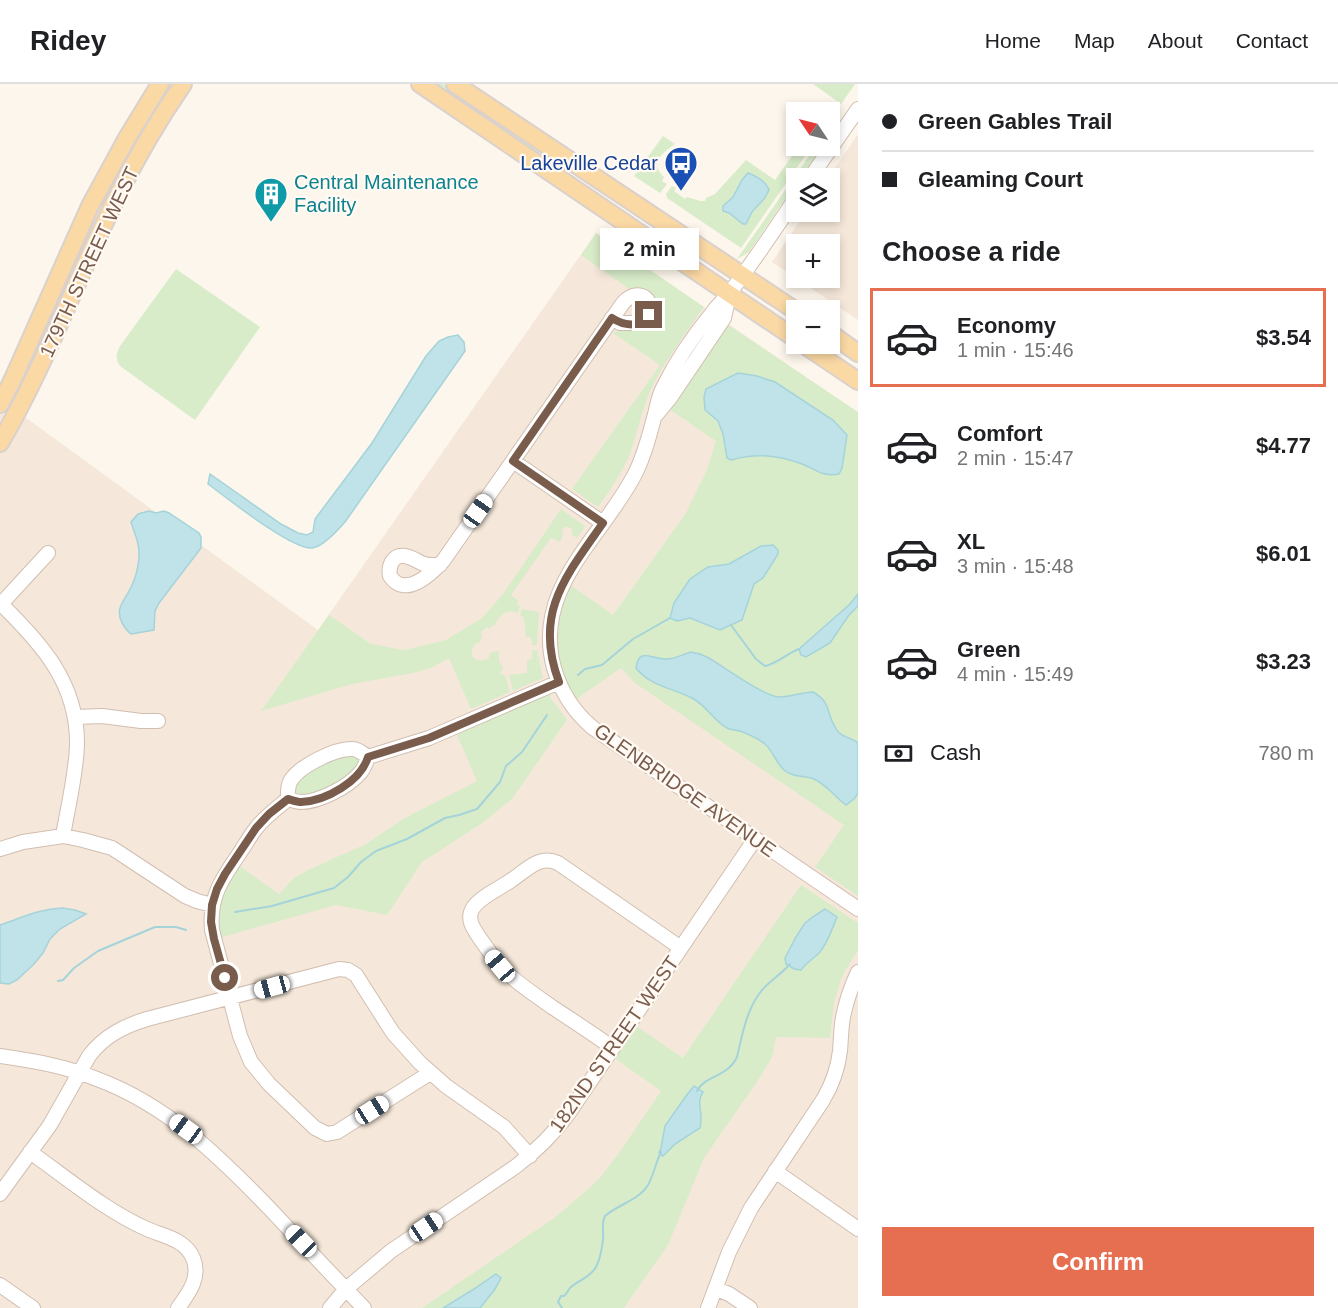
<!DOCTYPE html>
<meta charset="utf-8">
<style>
body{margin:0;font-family:Helvetica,sans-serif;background:#f2f2f2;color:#202124;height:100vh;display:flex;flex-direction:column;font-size:22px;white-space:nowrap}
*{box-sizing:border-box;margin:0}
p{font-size:20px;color:#757577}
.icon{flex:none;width:33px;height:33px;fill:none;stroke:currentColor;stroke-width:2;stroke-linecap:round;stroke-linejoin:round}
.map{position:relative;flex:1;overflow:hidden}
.side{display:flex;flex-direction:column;background:#fff;width:480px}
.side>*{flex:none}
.top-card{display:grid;align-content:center;height:132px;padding:0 24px;background:#fff}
.needle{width:39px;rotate:305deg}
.fabs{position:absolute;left:786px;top:18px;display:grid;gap:12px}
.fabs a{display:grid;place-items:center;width:54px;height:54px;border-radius:0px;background:#fff;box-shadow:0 3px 9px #0003;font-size:30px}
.end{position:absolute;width:27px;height:27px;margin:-14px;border:8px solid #7a5c4d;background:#fff;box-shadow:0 0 0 3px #fff}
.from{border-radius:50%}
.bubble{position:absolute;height:42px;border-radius:0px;background:#fff;box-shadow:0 3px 9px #0003;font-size:20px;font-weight:700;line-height:42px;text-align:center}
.car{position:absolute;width:18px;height:36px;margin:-18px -9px;border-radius:8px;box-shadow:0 0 4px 2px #0007;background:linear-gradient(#fff 24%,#345 0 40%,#fff 0 76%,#345 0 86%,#fff 0)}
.top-card b{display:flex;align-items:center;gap:21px;height:57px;font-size:22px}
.top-card b+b{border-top:2px solid #e0e0e0}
.top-card i{width:15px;height:15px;background:#202124}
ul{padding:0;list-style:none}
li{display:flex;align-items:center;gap:18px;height:99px;margin:0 12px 9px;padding:0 12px;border:3px solid transparent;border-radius:0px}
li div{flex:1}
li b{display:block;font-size:22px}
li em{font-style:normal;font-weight:700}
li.on{border-color:#e76f51}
li>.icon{width:54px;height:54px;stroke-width:1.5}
h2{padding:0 24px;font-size:27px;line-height:72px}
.pay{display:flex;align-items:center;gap:15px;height:66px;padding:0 24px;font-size:22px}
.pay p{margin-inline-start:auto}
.action{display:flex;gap:12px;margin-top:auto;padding:12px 24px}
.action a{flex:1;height:69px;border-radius:0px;background:#e76f51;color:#fff;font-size:24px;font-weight:700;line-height:69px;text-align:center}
header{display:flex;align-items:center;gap:36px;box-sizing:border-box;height:84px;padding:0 30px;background:#fff;border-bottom:2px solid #e0e0e0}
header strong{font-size:28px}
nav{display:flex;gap:33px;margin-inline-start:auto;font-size:21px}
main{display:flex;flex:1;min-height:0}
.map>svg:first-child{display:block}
.residential{fill:#f5e8da;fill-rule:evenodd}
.green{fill:#d8ecc9;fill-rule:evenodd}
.water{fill:#bfe3e8;stroke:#a5d3da;stroke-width:1.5}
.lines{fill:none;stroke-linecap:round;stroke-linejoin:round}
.stream{stroke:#a5d3da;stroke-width:2}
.minor-casing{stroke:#d1beb0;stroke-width:16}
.major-casing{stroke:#dad1cd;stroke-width:20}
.minor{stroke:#fff;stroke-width:14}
.major{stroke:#fbd9a5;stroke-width:16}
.route{stroke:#7a5c4d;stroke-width:8}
.labels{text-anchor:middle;stroke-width:4.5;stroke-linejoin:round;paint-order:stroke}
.transit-label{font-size:20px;fill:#164399;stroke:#fffaf3;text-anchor:end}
.culture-label{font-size:20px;fill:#0d838f;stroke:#fffaf3;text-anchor:start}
.street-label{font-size:20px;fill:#7a5c4d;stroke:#fffaf3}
</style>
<header>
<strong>Ridey</strong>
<nav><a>Home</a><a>Map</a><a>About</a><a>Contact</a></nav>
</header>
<main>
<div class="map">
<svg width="858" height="1224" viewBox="0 0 858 1224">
<rect width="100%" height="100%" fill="#fdf6ec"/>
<!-- residential -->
<path class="residential" d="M 858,50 L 858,236 L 772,178 L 806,128 L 830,128 L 830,94 L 828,94 ZM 796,160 L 830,160 L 830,194 L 796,194 Z
M 596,149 L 858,329 L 858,1224 L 0,1224 L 0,319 L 18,328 L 318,546 Z"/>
<!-- green -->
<path class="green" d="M 431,0 L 443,0 L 569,86 L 566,90 Z
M 813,0 L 855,0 L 841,20 Z
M 663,52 L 675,60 C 662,70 648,78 664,93 L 662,97 L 667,100 L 660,109 L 634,92 Z
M 799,62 L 812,62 L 741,164 L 667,114 L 666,110 L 672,102 L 676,104 L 674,107 L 685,115 L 687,113 L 700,117 L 705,117 L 706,114 L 715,110 L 746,76 L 775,96 ZM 742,96 L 764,115 L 743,140 L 729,129 L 733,113 Z
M 816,62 L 823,62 L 800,94 L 796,94 L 796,99 L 749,168 L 737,175 Z
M 596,149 L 704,223 C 686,249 665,276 651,305 C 642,325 638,346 631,367 C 623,387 611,405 598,423 L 572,405 L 660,281 L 613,249 C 632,241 657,254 656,222 L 636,205 L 631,206 L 581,171 Z
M 176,185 L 260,243 L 195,336 L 120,282 C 115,274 116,271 120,262 Z
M 727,240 L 858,328 L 858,510 L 806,573 L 830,559 L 849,531 L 858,522 L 858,659 C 849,652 841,655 835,643 C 825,627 833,620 813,608 C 802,608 786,615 776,613 C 746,606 723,573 693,568 C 686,567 678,573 670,575 C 663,576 655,573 647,572 L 650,598 L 693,614 L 706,623 L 728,644 L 752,652 L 765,660 L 782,684 L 789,689 L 797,692 L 813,695 L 825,702 L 836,714 L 855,714 L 858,709 L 858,812 L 815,783 L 844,741 L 635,599 L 621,584 L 575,616 C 562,595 552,564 556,540 C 559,527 565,513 569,500 L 613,531 L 686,429 L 707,386 L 716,357 L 669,325 ZM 738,289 L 757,292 L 801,314 L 833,336 L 847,351 L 842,384 L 821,389 L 802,380 L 778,373 L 760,371 L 731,376 L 727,373 L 723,350 L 718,337 L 705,326 L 706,305 ZM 747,469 L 754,500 L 742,536 L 702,540 L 690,534 L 674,519 L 690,495 L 708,483 L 729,480 Z
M 561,425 L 585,442 L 577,454 L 572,451 L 572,445 L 568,443 L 565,443 L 562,446 L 563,452 L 560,458 L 551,454 L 511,511 L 518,516 L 517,521 L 520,521 L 518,529 C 508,524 499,531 495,541 L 492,542 L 489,545 L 487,543 L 481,548 L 482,552 L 480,558 L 475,560 C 467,572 475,579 488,575 L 491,568 L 499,567 L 499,577 L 503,584 L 500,590 L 505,591 L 510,608 L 471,625 L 449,574 L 431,584 L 413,589 L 352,600 L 261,627 L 329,531 L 371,560 L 404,566 L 446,556 L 482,534 L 503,510 Z
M 522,525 L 539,528 L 537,561 L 532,561 L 531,553 L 526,553 L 524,534 L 520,531 Z
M 532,566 L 537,566 L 543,594 L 513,607 L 509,591 L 527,589 L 527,576 L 532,575 Z
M 547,610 L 550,611 L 550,613 L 567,636 L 512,715 L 481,740 L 422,778 L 387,831 L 336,821 L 219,854 L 217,849 L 219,815 L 238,781 L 279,810 L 294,794 L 308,786 L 366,760 L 403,735 L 477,697 L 456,649 Z
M 349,669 L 360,673 L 361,681 L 334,703 L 301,714 L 294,709 L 294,700 L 314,683 Z
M 801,801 L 858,839 L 858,866 L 845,887 L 840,898 L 834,919 L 830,954 L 776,953 L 772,973 L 761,992 L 704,1074 L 668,1161 L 624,1224 L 480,1224 L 486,1218 L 491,1194 L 443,1224 L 422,1224 L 554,1134 L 578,1114 L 599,1095 L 619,1069 L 661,1007 L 613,973 L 635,941 L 683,974 ZM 796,853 L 819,870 C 811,875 803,884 794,885 L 785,874 ZM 695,1002 L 700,1013 L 700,1026 L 701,1032 L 696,1048 L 659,1069 L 663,1055 L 665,1042 L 686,1012 Z"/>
<!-- water -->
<path class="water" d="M 748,89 C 756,92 766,98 769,106 L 764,115 L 752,128 L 746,140 L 743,140 L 729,129 L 723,127 L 723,122 L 733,113 L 742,96 Z
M 458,251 L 464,258 L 465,267 L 345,438 C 338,446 323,463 312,464 C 292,466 227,414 208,400 L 210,390 L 281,440 L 298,449 L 307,451 L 313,448 L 315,435 L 372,359 L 426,272 L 439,257 L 448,253 Z
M 738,289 L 757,292 L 775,298 L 833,336 L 847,351 L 842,384 L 839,390 C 822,393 817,386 802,380 C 778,371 757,369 731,376 L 727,374 L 723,350 L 718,337 L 705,326 L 704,313 L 706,305 Z
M 149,427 L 156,429 L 164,427 L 169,429 L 199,449 L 201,453 L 201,464 L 159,519 L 155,527 L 154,546 L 131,550 C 127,547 125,544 122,539 C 114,523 126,516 132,501 C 136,493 138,483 139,474 C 140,460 135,451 131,438 L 138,430 Z
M 773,461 L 778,466 L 778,470 L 763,494 L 754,500 L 742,536 L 720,546 L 690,534 L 677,537 L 670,534 L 674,519 L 690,495 L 708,483 L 729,480 L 761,462 Z
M 858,510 L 858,522 L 849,531 L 830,559 L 806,573 L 801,571 L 799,565 L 850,520 Z
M 691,568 L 700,570 L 709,574 C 723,582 766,614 780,613 C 791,613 802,608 813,608 C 833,620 825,627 835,643 C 841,655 850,652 858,659 L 858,709 L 855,714 L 846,721 C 835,713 827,701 814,695 C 804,691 793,694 784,686 C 776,679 773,667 765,660 C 758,654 748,650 740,647 C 736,646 731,646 727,644 C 713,636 706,621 692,614 C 672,604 650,602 636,584 C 639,562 652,576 667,575 C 675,575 683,570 691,568 Z
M 62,824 L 75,826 L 86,830 L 60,845 L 50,855 L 43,869 L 34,880 L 17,896 L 9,900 L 0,899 L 0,841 C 21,834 39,825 62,824 Z
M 825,825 L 837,833 C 832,845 828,859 819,869 C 813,875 806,879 801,886 L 794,885 L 786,880 L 785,874 L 796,853 L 805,839 L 814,832 Z
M 694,1002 L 703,1008 C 697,1017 701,1024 701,1034 C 701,1037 701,1041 700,1044 L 675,1060 L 663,1072 L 659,1069 L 661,1064 L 665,1042 L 686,1012 Z
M 496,1190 L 501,1194 L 495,1205 L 480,1224 L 443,1224 L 474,1205 Z"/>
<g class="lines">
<!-- stream -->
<path class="stream" d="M 731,541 L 756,575 L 765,582 C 778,579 786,570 799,565
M 578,591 L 585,585 L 602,581 L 633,555 L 670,534
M 235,828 L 272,822 L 334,804 L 348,793 L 361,778 L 376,767 L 407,755 L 445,734 L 459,731 L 477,725 L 500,698 L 506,682 L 522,668 L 547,631
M 58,897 L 63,896 L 74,884 L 98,867 L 155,843 L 176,843 L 186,846
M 697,1007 C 705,991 727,994 737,973 C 742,952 746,928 759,910 C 767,898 781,891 790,880
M 562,1224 L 558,1218 L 561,1212 L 564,1212 C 566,1210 568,1207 570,1204 C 577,1197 591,1193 596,1183 C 600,1175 602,1165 603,1156 C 604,1147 601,1140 605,1132 C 619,1120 639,1116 648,1101 C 654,1090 656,1078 661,1068"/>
<!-- minor casing -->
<g class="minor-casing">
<path id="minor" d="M 810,94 L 858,25
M 796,114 C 775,145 754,177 731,207 C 726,215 718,220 713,228 C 694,251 676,277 663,304 C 658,313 657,324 654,334 C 649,353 644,372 635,390 C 602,454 532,504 554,584 C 561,608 575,629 593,644 L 858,825
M 656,331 L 670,314 L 724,234 L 729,211
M 513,377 L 603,439
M 440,481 C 435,481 429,481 424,480 C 418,478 412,473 405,472 C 393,470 388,482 390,492 C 405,515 431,490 443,477 L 623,219 C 642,198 663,225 640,239 L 620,239 L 612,234
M 1,520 C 42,560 78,600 77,661 C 76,691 68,722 63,752
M 0,521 L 48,469
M 75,633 L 102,632 L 141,637 L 158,637
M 288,715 C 292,716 297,718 301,718 C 319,718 348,703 360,689 C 364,685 366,679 368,673
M 0,765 L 23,758 L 63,752 L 83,756 L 112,764 L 185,812 L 197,817 L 212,821
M 613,964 C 593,950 572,936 552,923 C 537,912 521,902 507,889 C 496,878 488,866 479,853 C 474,845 468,838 471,828 C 475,815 499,805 510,797 C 526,787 539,770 558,779 L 681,864
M 0,972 C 34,977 65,982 97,995 C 167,1021 219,1072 270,1125 C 301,1158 332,1191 364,1224
M 430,989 L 337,1048 L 327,1050 L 315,1044 L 269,1000 L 251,978 L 240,952 L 212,846 C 209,814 221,796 239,770 C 245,761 250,752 257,743 C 266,732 277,724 288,715 C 288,709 287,702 291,696 C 300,682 334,665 351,665 C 357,664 363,670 368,673 L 429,654 L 559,598
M 30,1068 C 67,1094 106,1127 147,1145 C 163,1152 185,1155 193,1174 C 201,1193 189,1209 178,1224
M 775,1087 L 858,1145
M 0,1110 L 50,1041 L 89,972 C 104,952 124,942 147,935 L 339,885 L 348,886 L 356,891 L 393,949 L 420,979 L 446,1002 L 504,1043 L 530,1072
M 0,1201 L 33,1224
M 716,1205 L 729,1210 L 750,1224
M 330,1224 L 346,1205 L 391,1167 L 515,1083 C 536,1067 553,1051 568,1030 L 755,755
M 708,1224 L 729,1168 L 751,1124 L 823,1016 C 832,1001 838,984 840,967 C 841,956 841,944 843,933 C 846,918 851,903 858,888"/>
</g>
<!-- major casing -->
<g class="major-casing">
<path id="major" d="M 420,0 L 796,255
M 455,0 L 796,227
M 830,249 L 858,269
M 803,260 L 858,297
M 0,320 L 12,297 L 90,122 L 127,54 L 160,0
M 0,359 C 46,280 77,193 118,111 C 137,72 159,35 183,0"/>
</g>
<!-- minor -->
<use href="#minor" class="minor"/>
<!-- major -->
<use href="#major" class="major"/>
</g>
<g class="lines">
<!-- route -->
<path class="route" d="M 225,894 L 214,855 L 211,838 L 212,821 L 217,805 L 225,790 L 256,744 L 269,730 L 288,715 C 292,716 297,718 301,718 C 326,717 361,697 368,673 L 429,654 L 559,598 C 533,529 566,492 603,439 L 513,377 L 612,234 C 624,242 640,244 649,231"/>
</g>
<!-- icons -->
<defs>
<g id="bus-pin" transform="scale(1.725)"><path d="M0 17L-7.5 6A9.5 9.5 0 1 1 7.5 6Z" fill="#1a4fb4" stroke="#fffaf3"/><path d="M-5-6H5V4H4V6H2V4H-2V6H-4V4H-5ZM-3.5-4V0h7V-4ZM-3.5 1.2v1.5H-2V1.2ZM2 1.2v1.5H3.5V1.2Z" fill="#fff"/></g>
<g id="building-pin" transform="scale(1.725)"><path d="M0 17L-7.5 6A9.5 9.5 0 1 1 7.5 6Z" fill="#0f9aa8" stroke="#fffaf3"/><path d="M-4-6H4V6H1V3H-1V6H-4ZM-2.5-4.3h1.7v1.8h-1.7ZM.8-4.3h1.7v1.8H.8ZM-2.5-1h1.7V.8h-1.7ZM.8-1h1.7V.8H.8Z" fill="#fff"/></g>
</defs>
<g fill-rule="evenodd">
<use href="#bus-pin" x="681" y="79"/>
<use href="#building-pin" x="271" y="110"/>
</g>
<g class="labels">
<!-- transit labels -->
<g class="transit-label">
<text x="658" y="86">Lakeville Cedar</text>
</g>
<!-- culture labels -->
<g class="culture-label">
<text x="294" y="105">Central Maintenance<tspan x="294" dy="23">Facility</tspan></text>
</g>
<!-- street labels -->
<g class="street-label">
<text transform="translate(89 178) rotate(-65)" y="7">179TH STREET WEST</text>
<text transform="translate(685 706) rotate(35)" y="7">GLENBRIDGE AVENUE</text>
<text transform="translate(614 960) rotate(-55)" y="7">182ND STREET WEST</text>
</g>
</g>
</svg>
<div class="fabs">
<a><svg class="needle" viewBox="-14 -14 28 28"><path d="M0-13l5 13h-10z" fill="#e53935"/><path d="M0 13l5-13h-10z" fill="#757577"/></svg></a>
<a><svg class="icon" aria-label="layers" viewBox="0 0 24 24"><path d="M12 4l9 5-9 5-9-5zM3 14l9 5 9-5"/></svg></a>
<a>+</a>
<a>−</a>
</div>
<i class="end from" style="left:225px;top:894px"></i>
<i class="end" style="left:649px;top:231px"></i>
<div class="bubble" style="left:600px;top:144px;width:99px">2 min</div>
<i class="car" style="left:478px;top:427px;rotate:35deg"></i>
<i class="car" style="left:500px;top:882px;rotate:320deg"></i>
<i class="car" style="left:272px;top:903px;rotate:255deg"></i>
<i class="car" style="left:372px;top:1026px;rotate:58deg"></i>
<i class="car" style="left:186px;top:1045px;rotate:306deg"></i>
<i class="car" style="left:426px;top:1143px;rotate:56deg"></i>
<i class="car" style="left:301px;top:1157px;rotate:316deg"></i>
</div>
<section class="side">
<div class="top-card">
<b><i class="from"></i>Green Gables Trail</b>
<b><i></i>Gleaming Court</b>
</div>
<h2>Choose a ride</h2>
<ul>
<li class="on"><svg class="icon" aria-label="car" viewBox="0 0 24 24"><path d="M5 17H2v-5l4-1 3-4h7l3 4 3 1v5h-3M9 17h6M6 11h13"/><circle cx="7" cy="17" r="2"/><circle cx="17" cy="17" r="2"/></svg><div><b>Economy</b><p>1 min · 15:46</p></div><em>$3.54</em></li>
<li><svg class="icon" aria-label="car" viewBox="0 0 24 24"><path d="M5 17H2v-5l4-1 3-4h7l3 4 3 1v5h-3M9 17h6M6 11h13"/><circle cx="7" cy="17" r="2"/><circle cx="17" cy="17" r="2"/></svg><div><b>Comfort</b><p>2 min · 15:47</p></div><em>$4.77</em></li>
<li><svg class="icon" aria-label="car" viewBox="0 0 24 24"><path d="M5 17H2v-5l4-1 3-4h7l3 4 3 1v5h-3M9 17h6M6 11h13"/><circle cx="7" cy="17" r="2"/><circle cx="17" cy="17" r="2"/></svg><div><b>XL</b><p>3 min · 15:48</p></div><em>$6.01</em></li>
<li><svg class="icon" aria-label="car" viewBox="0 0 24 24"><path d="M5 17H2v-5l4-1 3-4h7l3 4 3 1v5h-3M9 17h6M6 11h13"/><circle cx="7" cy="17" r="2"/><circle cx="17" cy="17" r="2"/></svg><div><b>Green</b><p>4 min · 15:49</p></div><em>$3.23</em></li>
</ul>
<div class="pay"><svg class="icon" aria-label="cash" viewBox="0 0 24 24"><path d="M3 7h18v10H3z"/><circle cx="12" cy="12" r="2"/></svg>Cash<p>780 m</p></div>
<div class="action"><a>Confirm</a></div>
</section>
</main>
